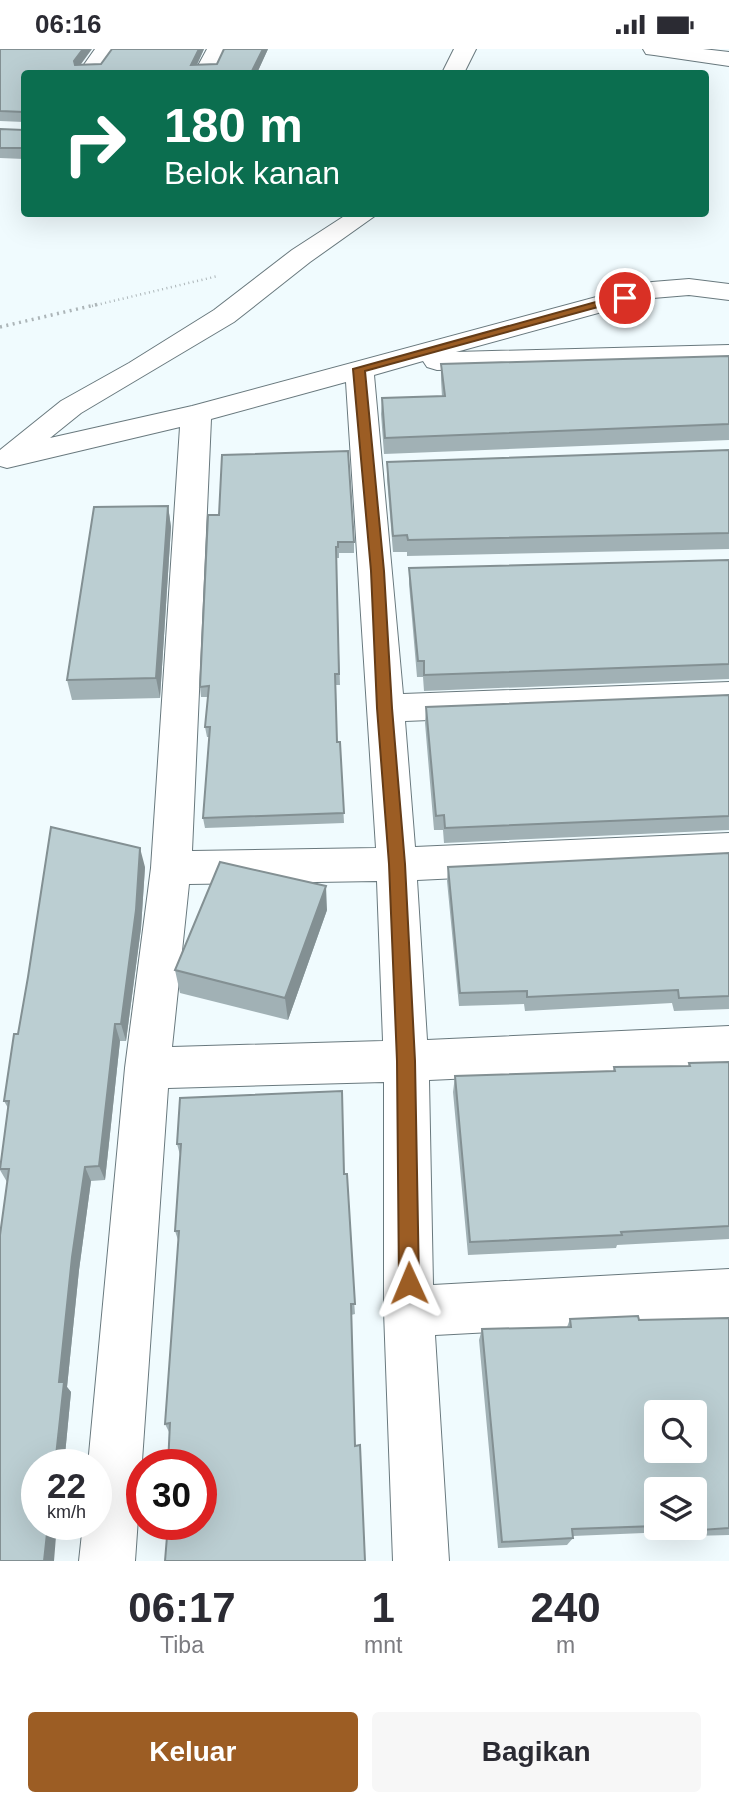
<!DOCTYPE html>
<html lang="id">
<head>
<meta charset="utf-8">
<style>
	body { margin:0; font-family:Arial,sans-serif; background:#f7f7f7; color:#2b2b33; height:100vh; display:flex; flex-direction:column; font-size:26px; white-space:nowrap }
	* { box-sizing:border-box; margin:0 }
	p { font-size:23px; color:#7c7c81 }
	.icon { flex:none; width:38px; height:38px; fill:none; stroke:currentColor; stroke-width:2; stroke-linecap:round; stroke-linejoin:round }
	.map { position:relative; height:1512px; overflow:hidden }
	.sheet { display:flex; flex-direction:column; background:#fff; flex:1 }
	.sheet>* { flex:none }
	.guide { position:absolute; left:21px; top:21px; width:688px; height:147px; border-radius:7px; box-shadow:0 7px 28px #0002; background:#0b6e4f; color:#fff; overflow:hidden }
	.buttons { position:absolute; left:644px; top:1351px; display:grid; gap:14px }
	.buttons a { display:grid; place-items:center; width:63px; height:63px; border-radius:7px; background:#fff; box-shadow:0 7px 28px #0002; font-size:35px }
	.speed { position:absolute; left:21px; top:1400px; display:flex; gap:14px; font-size:35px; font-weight:700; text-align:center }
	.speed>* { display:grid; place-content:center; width:91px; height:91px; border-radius:50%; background:#fff; box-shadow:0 7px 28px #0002; line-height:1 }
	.speed small { font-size:18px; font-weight:400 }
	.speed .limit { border:10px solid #d22; background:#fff; color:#111 }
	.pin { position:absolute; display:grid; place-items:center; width:60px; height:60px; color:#fff; margin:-30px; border:4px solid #fff; border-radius:50%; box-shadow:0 2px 7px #0007 }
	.me { position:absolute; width:77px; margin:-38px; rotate:359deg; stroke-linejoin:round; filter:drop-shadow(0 0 5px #0008) }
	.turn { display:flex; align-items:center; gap:24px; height:147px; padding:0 28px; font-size:32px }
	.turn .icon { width:91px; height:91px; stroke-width:2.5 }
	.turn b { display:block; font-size:49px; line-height:60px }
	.eta { display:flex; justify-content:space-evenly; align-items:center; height:119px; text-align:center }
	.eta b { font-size:42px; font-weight:700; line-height:49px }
	.primary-button { display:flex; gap:14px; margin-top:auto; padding:14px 28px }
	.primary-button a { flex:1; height:80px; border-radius:7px; background:#9c5d24; color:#fff; font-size:28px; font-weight:700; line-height:80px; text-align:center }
	.primary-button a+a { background:#f7f7f7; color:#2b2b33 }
	.status { display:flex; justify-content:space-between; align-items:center; height:49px; padding:0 35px; background:#fff; direction:ltr }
	.status svg { height:19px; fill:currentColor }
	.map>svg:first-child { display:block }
</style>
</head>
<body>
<div class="status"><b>06:16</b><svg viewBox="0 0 49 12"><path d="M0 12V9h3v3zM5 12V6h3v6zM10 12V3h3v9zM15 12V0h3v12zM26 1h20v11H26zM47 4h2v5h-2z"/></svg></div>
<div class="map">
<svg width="729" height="1512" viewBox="0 0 729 1512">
	<rect width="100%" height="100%" fill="#f0fbfe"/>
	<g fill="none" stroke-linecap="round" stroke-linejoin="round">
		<defs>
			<path id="street" d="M 95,0 L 117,0 L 100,24 L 78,24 Z
				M 207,0 L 229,0 L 216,24 L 194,24 Z
				M 454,0 L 476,0 L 464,24 L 442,24 Z
				M 643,0 L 703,0 L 729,3 L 729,17 L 654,6 L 646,5 Z
				M 349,164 L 379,164 L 310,213 L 234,273 L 81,364 L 50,389 L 192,357 L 652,233 L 689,230 L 729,235 L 729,251 L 689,246 L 653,249 L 456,303 L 729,296 L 729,314 L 437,321 L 427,318 L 423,312 L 374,326 L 403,645 L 729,633 L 729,659 L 405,672 L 415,798 L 729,784 L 729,816 L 417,831 L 427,991 L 729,977 L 729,1017 L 429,1031 L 433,1236 L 729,1220 L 729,1270 L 435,1286 L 449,1512 L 393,1512 L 384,1262 L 384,1033 L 168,1039 L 135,1512 L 79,1512 L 83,1475 L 96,1475 L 96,1416 L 88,1416 L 125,1019 L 151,819 L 180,378 L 7,419 L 0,417 L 0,401 L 61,352 L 129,314 L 214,261 L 292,201 ZM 346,333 L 376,799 L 192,802 L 211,370 ZM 377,832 L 383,992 L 172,998 L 189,835 Z"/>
		</defs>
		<use href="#street" stroke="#69797e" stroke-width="2"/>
		<path stroke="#acb5b8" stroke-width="2.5" stroke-dasharray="1 3.5" stroke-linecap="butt" d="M 92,257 L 218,227"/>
		<path stroke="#acb5b8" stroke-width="3.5" stroke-dasharray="2 4.5" stroke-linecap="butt" d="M 0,278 L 99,255"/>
		<use href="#street" fill="#fff" fill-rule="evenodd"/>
	</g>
	<path fill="#a1b1b5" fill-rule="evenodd" d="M 0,0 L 81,16 L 101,15 L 112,0 L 204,0 L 197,16 L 217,15 L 224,0 L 268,0 L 257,24 L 24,24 L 24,110 L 0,109 L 0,80 L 24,81 L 24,73 L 0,72 Z
		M 729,307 L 729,391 L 384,405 L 381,365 L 382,349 L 442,348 L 441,331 L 441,315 Z
		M 729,401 L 729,500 L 407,507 L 407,503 L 393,503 L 387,430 L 387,413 Z
		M 168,457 L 171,478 L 160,649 L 72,651 L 67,631 Z
		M 219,466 L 354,493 L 354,504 L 339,504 L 339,509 L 336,509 L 340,636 L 336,636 L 337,693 L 340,693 L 344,774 L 205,779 L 203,769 L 209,688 L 207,688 L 205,678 L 208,648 L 201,648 L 200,638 Z
		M 729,511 L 729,630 L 424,642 L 423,628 L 417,628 L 409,535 L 409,519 Z
		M 729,646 L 729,781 L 444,794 L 443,781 L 434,781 L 425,674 L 426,658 Z
		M 729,804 L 729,960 L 674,962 L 672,954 L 525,962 L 524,955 L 459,957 L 447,832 L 448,818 Z
		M 145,818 L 141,879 L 126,992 L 120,992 L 105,1131 L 91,1132 L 79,1221 L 67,1338 L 71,1343 L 64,1416 L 7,1133 L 0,1121 L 8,1059 L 4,1052 L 18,985 Z
		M 327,861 L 288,971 L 180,944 L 175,921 Z
		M 729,1013 L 729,1190 L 617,1196 L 616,1199 L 468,1206 L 453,1043 L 455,1027 L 613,1022 L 614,1018 L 688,1017 L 689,1014 Z
		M 180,1049 L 345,1125 L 355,1265 L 351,1266 L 168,1475 L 169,1383 L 165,1375 L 179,1194 L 175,1182 L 180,1106 L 177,1095 Z
		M 729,1269 L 729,1486 L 692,1487 L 691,1482 L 573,1487 L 573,1489 L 567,1496 L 498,1499 L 479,1291 L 482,1280 L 567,1278 L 570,1270 L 639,1271 ZM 656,1440 L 695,1440 L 695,1479 L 656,1479 Z"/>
	<path fill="#839093" d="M 83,0 L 92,0 L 76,22 L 74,12 Z
		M 199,0 L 204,0 L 193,24 L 191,16 Z
		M 263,0 L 268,0 L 257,24 L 251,24 Z
		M 168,457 L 171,478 L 160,649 L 156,629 Z
		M 140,799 L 145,818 L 141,879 L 126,992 L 121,975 Z
		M 326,837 L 327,861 L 288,971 L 285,949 Z
		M 115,975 L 120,992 L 105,1131 L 99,1117 Z
		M 85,1118 L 91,1132 L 79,1221 L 67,1338 L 71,1343 L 64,1416 L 55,1416 L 59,1333 L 72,1208 Z
		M 48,1475 L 57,1475 L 54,1512 L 44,1512 Z"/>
	<path fill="#bbced2" stroke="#839093" stroke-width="2" fill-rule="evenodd" d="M 0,0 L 83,0 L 74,12 L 75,16 L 101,15 L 112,0 L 199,0 L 191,16 L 217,15 L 224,0 L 263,0 L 251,24 L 24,24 L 24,99 L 0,99 L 0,80 L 24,81 L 24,63 L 0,62 Z
		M 729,307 L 729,375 L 385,389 L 382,349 L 445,347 L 441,315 Z
		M 729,401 L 729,484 L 408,491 L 407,486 L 393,487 L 387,413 Z
		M 348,402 L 354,493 L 338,493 L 338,498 L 336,498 L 339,625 L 335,625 L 337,693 L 340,693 L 344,764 L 203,769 L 210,678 L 205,678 L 209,637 L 200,638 L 208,466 L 219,466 L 222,406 Z
		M 168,457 L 156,629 L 67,631 L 94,458 Z
		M 729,511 L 729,615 L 424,626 L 424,612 L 418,612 L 409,519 Z
		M 729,646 L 729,767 L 445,779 L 444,766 L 436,767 L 426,658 Z
		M 51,778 L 140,799 L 136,861 L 121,975 L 115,975 L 99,1117 L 85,1118 L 72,1208 L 59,1333 L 64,1333 L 55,1416 L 37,1416 L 37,1475 L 48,1475 L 44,1512 L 0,1512 L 0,1186 L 9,1120 L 0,1120 L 9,1052 L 4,1052 L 14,985 L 18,985 L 28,928 Z
		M 729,804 L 729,947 L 679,949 L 678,941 L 527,948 L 527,942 L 460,944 L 448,818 Z
		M 220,813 L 326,837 L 285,949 L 175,921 Z
		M 729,1013 L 729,1177 L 621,1183 L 622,1186 L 470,1193 L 455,1027 L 615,1022 L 614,1018 L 690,1017 L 689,1014 Z
		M 342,1042 L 344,1125 L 347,1125 L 355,1255 L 351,1255 L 355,1397 L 360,1396 L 365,1512 L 165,1512 L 168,1475 L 201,1475 L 201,1416 L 168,1416 L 170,1374 L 165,1375 L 179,1182 L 175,1182 L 181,1095 L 177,1095 L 180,1049 Z
		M 638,1267 L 639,1271 L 729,1269 L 729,1479 L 701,1481 L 700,1475 L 695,1475 L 695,1440 L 656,1440 L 656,1477 L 572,1480 L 573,1489 L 502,1493 L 482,1280 L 571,1278 L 570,1270 ZM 656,1363 L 695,1363 L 695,1402 L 656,1402 Z"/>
	<path fill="#9c5d24" stroke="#653c17" stroke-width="2" d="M 621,246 L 631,249 L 365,322 L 384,522 L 392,659 L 405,815 L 415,1012 L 419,1234 L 416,1241 L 409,1244 L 402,1241 L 399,1234 L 397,1012 L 389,815 L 377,659 L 371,522 L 353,320 Z"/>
</svg>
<div class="buttons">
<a><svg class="icon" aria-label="search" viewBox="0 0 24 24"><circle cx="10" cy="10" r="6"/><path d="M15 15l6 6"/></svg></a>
<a><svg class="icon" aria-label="layers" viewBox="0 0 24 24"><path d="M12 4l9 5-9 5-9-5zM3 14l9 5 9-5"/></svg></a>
</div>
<div class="speed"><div>22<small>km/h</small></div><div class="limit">30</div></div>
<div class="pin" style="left:625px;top:249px;background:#d93025"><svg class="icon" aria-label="arrive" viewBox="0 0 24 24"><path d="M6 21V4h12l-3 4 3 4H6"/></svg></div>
<svg class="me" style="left:409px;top:1234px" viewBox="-20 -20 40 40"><path d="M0-17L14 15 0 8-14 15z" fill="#9c5d24" stroke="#fff" stroke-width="4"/></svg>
<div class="guide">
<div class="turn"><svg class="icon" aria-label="right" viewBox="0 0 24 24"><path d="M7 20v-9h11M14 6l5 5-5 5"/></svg><div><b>180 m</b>Belok kanan</div></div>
</div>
</div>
<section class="sheet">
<div class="eta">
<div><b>06:17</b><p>Tiba</p></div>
<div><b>1</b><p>mnt</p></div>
<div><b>240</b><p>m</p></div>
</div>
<div class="primary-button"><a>Keluar</a><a>Bagikan</a></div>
</section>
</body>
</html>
